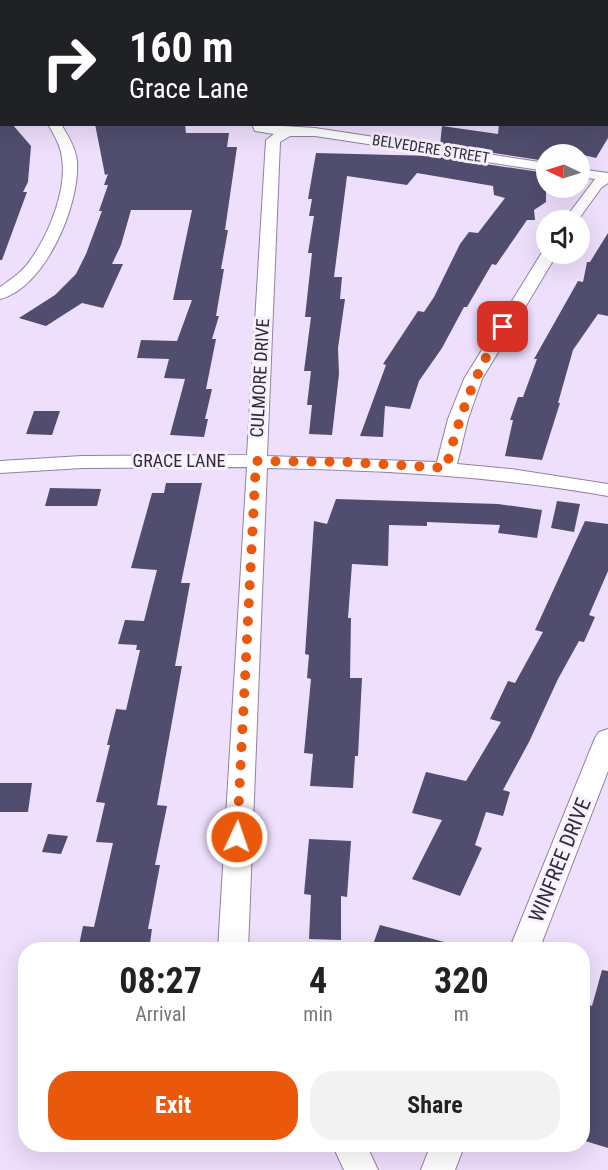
<!DOCTYPE html>
<html lang="en">
<head>
<meta charset="utf-8">
<style>
	body { margin:0; font-family:"Roboto Condensed",sans-serif; background:#f2f2f2; color:#222; height:100vh; display:flex; flex-direction:column; font-size:22px; white-space:nowrap }
	* { box-sizing:border-box; margin:0 }
	p { font-size:20px; color:#767676 }
	.icon { flex:none; width:33px; height:33px; fill:none; stroke:currentColor; stroke-width:2; stroke-linecap:round; stroke-linejoin:round }
	.map { position:relative; flex:1; overflow:hidden }
	.sheet { position:absolute; left:18px; top:942px; width:572px; height:210px; display:flex; flex-direction:column; background:#fff; border-radius:24px; box-shadow:0 6px 24px #0002 }
	.sheet>* { flex:none }
	.hud { position:absolute; left:0px; top:0px; width:609px; height:126px; box-shadow:0 6px 24px #0002; background:#202124; color:#fff; overflow:hidden }
	.needle { width:39px; rotate:274deg }
	.fabs { position:absolute; left:536px; top:144px; display:grid; gap:12px }
	.fabs a { display:grid; place-items:center; width:54px; height:54px; border-radius:50%; background:#fff; box-shadow:0 6px 24px #0002; font-size:30px }
	.pin { position:absolute; display:grid; place-items:center; width:51px; height:51px; color:#fff; margin:-26px; border-radius:12px; box-shadow:0 3px 9px #0006 }
	.me { position:absolute; width:66px; margin:-33px; rotate:3deg; stroke-linejoin:round; filter:drop-shadow(0 0 4px #0008) }
	.turn { display:flex; align-items:center; gap:21px; height:126px; padding:0 30px; font-size:27px }
	.turn .icon { width:78px; height:78px; stroke-width:2.5 }
	.turn b { display:block; font-size:42px; line-height:51px }
	.eta { display:flex; justify-content:space-evenly; align-items:center; height:102px; text-align:center }
	.eta b { font-size:36px; font-weight:700; line-height:42px }
	.cta { display:flex; gap:12px; margin-top:auto; padding:12px 30px }
	.cta a { flex:1; height:69px; border-radius:24px; background:#ea580c; color:#fff; font-size:24px; font-weight:700; line-height:69px; text-align:center }
	.cta a+a { background:#f2f2f2; color:#222 }
	.map>svg:first-child { display:block }
</style>
</head>
<body>
<div class="map">
<svg width="608" height="1170" viewBox="0 0 608 1170">
	<rect width="100%" height="100%" fill="#eedffc"/>
	<path fill="#514d6e" d="M 0,112 L 2,124 L 12,124 L 31,146 L 28,182 L 23,192 L 27,192 L 2,260 L 0,260 Z
		M 95,124 L 185,124 L 186,133 L 229,133 L 227,147 L 237,147 L 225,230 L 228,230 L 221,269 L 224,269 L 216,316 L 219,316 L 212,339 L 216,339 L 206,389 L 212,389 L 205,419 L 208,419 L 204,437 L 170,435 L 185,379 L 164,378 L 169,359 L 137,358 L 141,340 L 177,341 L 192,300 L 173,300 L 192,210 L 131,210 L 121,245 L 112,264 L 123,264 L 103,308 L 82,303 L 46,326 L 19,318 L 55,295 L 76,274 L 86,254 L 102,211 L 99,211 L 108,185 L 104,185 L 108,174 L 105,175 Z
		M 499,124 L 608,124 L 608,138 L 596,158 L 579,154 L 546,154 L 546,161 L 440,145 L 442,126 L 498,134 Z
		M 316,153 L 432,156 L 546,173 L 546,202 L 534,210 L 535,220 L 527,220 L 496,265 L 492,264 L 467,307 L 464,307 L 442,348 L 419,381 L 410,409 L 385,406 L 383,437 L 360,436 L 386,365 L 383,364 L 418,311 L 424,312 L 434,297 L 460,244 L 469,232 L 478,233 L 505,198 L 494,195 L 493,186 L 417,173 L 407,185 L 347,176 L 334,277 L 342,277 L 340,299 L 345,299 L 338,348 L 339,374 L 332,435 L 309,434 L 312,405 L 307,405 L 311,371 L 304,371 L 311,317 L 305,317 L 312,253 L 308,253 L 314,216 L 309,216 L 312,199 L 308,199 Z
		M 608,233 L 608,316 L 598,314 L 573,350 L 558,403 L 560,403 L 542,460 L 505,456 L 513,420 L 510,420 L 518,397 L 523,397 L 537,359 L 534,359 L 578,281 L 583,282 L 587,262 L 590,262 Z
		M 34,411 L 60,411 L 52,435 L 26,434 Z
		M 166,483 L 202,483 L 181,583 L 190,583 L 175,666 L 182,666 L 157,805 L 167,806 L 155,865 L 160,865 L 148,929 L 152,929 L 149,950 L 78,950 L 83,926 L 94,927 L 113,843 L 96,842 L 105,803 L 96,802 L 110,745 L 107,745 L 116,709 L 126,710 L 140,650 L 136,650 L 137,645 L 118,644 L 125,620 L 144,621 L 157,570 L 131,568 L 152,493 L 164,493 Z
		M 50,488 L 101,489 L 97,506 L 45,506 Z
		M 336,499 L 498,504 L 542,510 L 537,538 L 498,533 L 500,525 L 427,522 L 427,526 L 389,525 L 388,566 L 352,564 L 348,618 L 351,618 L 350,678 L 362,678 L 358,756 L 355,756 L 353,788 L 310,786 L 313,754 L 304,753 L 311,679 L 307,678 L 309,655 L 305,654 L 314,521 L 327,524 Z
		M 557,501 L 580,504 L 574,532 L 551,528 Z
		M 585,521 L 608,524 L 608,571 L 589,615 L 595,617 L 584,642 L 579,641 L 558,679 L 529,742 L 503,790 L 510,792 L 503,816 L 486,812 L 475,845 L 482,848 L 460,896 L 412,879 L 442,820 L 412,813 L 426,772 L 466,781 L 501,722 L 490,719 L 508,681 L 515,683 L 543,632 L 535,630 Z
		M 0,783 L 32,783 L 28,812 L 0,812 Z
		M 48,834 L 68,836 L 61,854 L 42,852 Z
		M 309,839 L 351,841 L 347,897 L 341,896 L 341,940 L 309,939 L 311,895 L 304,894 Z
		M 380,925 L 448,943 L 447,950 L 371,950 Z
		M 602,970 L 608,971 L 608,1148 L 582,1140 L 582,1027 L 589,1005 L 592,1006 Z"/>
	<g fill="none" stroke-linecap="round" stroke-linejoin="round">
		<defs>
			<path id="minor" d="M 112,0 L 122,0 L 122,2 L 112,2 Z
				M 0,44 L 2,44 L 2,52 L 0,52 Z
				M 0,77 L 2,78 L 2,86 L 0,85 Z
				M 48,124 L 61,124 C 68,136 76,148 77,162 C 80,205 45,288 0,299 L 0,287 C 11,279 24,271 31,259 C 49,234 67,190 62,158 C 61,146 54,135 48,124 Z
				M 252,124 L 315,128 L 546,163 L 546,171 L 315,136 L 290,136 L 280,142 L 267,456 L 437,462 L 448,419 L 464,379 L 541,254 L 546,250 L 546,254 L 557,254 L 482,379 L 468,419 L 457,464 L 511,469 L 608,484 L 608,496 C 495,476 382,470 267,468 L 248,950 L 218,950 L 247,467 L 82,468 L 0,473 L 0,461 L 82,456 L 247,455 L 266,140 L 274,134 L 255,131 Z
				M 579,169 L 608,173 L 608,183 L 601,188 L 578,220 L 564,220 L 595,179 L 579,177 Z
				M 608,729 L 608,771 L 539,950 L 509,950 L 595,738 L 599,732 Z
				M 332,1144 L 366,1144 L 378,1170 L 344,1170 Z
				M 431,1144 L 465,1144 L 455,1170 L 421,1170 Z"/>
		</defs>
		<use href="#minor" stroke="#9280a1" stroke-width="2"/>
		<use href="#minor" fill="#fff" fill-rule="evenodd"/>
	</g>
	<g fill="none" stroke-linecap="round" stroke-linejoin="round">
		<path stroke="#ea580c" stroke-width="10" stroke-dasharray="0 18" d="M 237,837 L 256,461 L 346,462 L 446,468 C 460,414 474,375 503,327"/>
	</g>
	<g text-anchor="middle" stroke-width="6" stroke-linejoin="round" paint-order="stroke">
		<g font-size="15" fill="#332b39" stroke="#f7f0fe">
			<text transform="translate(431 149) rotate(9)" y="5">BELVEDERE STREET</text>
		</g>
		<g font-size="18" fill="#332b39" stroke="#f7f0fe">
			<text transform="translate(260 378) rotate(-87)" y="6">CULMORE DRIVE</text>
			<text x="179" y="467">GRACE LANE</text>
		</g>
		<g font-size="21" fill="#332b39" stroke="#f7f0fe">
			<text transform="translate(560 860) rotate(-68)" y="7">WINFREE DRIVE</text>
		</g>
	</g>
</svg>
<div class="fabs">
<a><svg class="needle" viewBox="-14 -14 28 28"><path d="M0-13l5 13h-10z" fill="#e53935"/><path d="M0 13l5-13h-10z" fill="#767676"/></svg></a>
<a><svg class="icon" aria-label="sound" viewBox="0 0 24 24"><path d="M4 9h4l5-4v14l-5-4H4zM17 9q2 3 0 6"/></svg></a>
</div>
<div class="pin" style="left:503px;top:327px;background:#d93025"><svg class="icon" aria-label="arrive" viewBox="0 0 24 24"><path d="M6 21V4h12l-3 4 3 4H6"/></svg></div>
<svg class="me" style="left:237px;top:837px" viewBox="-20 -20 40 40"><circle r="17" fill="#ea580c" stroke="#fff" stroke-width="3"/><path d="M0-11L8 9 0 5-8 9z" fill="#fff"/></svg>
<div class="hud">
<div class="turn"><svg class="icon" aria-label="right" viewBox="0 0 24 24"><path d="M7 20v-9h11M14 6l5 5-5 5"/></svg><div><b>160 m</b>Grace Lane</div></div>
</div>
<section class="sheet">
<div class="eta">
<div><b>08:27</b><p>Arrival</p></div>
<div><b>4</b><p>min</p></div>
<div><b>320</b><p>m</p></div>
</div>
<div class="cta"><a>Exit</a><a>Share</a></div>
</section>
</div>
</body>
</html>
